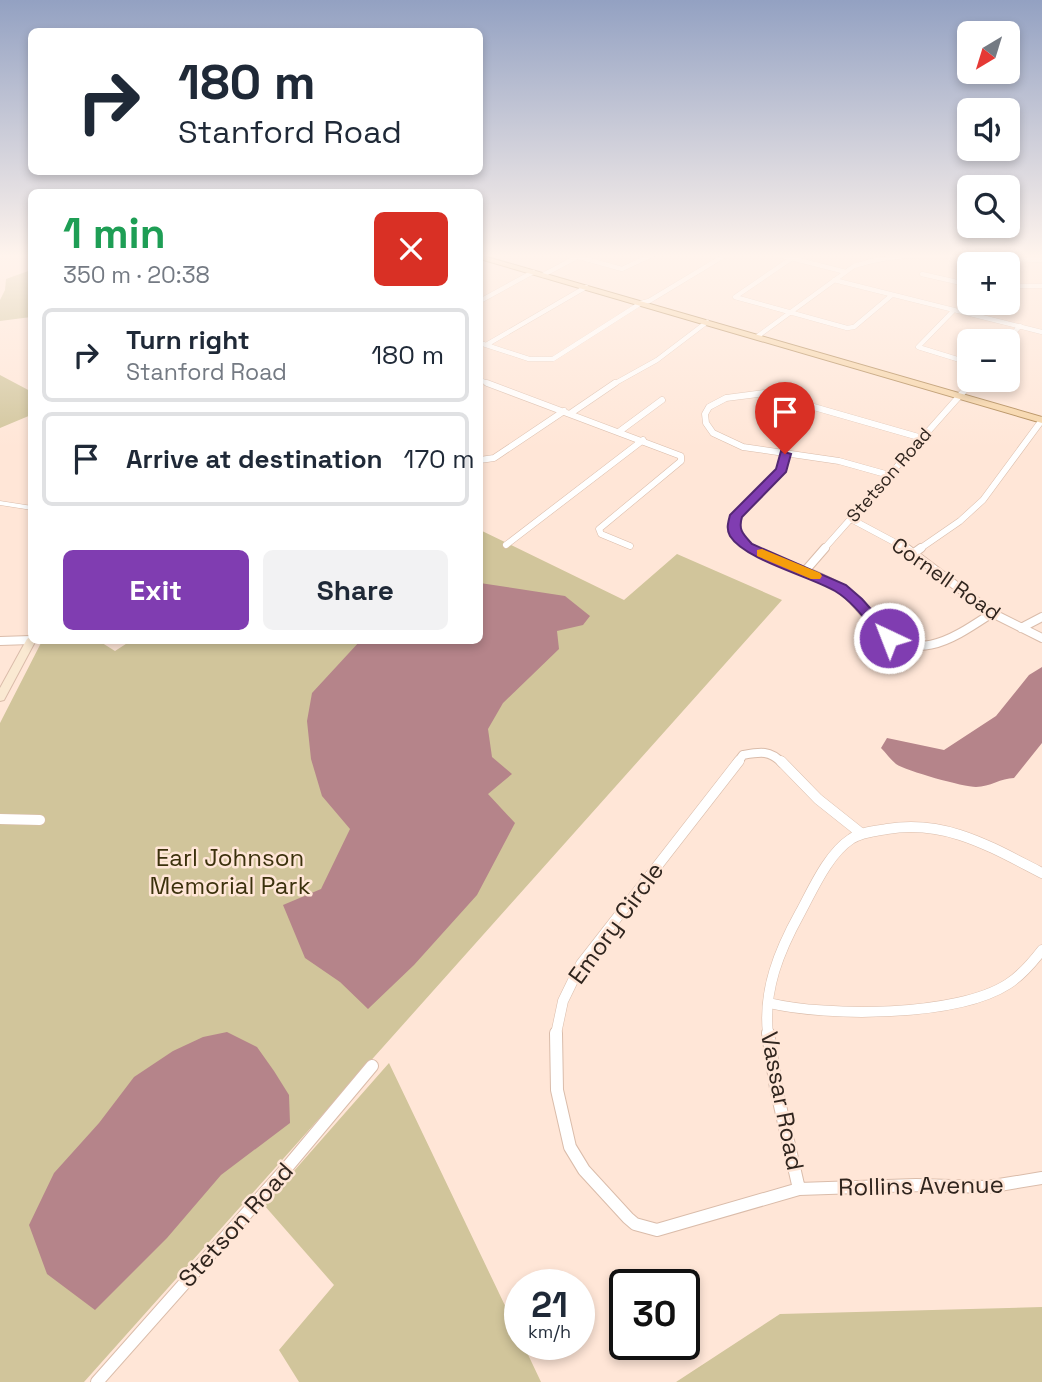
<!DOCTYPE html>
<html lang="en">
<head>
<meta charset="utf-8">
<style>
	body { margin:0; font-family:"Space Grotesk",sans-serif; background:#f2f2f3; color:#1f2937; height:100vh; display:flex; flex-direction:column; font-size:26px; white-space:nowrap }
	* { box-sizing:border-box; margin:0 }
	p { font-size:23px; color:#747a83 }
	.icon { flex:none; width:38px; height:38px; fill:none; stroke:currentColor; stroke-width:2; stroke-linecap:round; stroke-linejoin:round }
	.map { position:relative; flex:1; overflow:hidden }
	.details { position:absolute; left:28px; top:189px; width:455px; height:455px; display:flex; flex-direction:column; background:#fff; border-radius:10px; box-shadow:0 4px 10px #0003 }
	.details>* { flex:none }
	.banner { position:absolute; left:28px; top:28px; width:455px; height:147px; border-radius:10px; box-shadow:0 4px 10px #0003; background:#fff; color:#1f2937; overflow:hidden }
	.needle { width:46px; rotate:218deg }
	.fabs { position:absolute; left:957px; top:21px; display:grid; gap:14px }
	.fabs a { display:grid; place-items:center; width:63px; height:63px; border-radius:10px; background:#fff; box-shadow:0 4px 10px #0003; font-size:35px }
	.speed { position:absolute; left:504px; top:1269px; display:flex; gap:14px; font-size:35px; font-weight:700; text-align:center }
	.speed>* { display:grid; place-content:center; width:91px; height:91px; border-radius:50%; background:#fff; box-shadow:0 4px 10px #0003; line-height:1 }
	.speed small { font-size:18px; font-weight:400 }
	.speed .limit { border:4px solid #111; border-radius:10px; background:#fff; color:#111 }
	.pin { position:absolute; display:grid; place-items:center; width:60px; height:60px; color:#fff; margin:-72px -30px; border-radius:50% 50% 50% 0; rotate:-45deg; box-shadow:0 0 7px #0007 }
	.pin .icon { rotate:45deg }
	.me { position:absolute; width:77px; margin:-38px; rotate:317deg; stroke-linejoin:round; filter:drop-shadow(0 0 5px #0008) }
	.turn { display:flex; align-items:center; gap:24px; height:147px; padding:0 35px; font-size:32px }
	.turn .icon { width:91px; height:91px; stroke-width:2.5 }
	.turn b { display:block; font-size:49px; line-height:60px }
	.round { display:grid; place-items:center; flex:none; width:74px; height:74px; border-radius:10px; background:#f2f2f3 }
	.overview { display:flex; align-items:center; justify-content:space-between; height:119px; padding:0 35px }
	h1 { font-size:42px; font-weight:700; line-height:52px; color:#1e9e55 }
	.primary-button { display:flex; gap:14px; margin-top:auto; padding:14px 35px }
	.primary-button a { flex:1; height:80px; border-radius:10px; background:#803db1; color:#fff; font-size:28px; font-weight:700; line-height:80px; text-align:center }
	.primary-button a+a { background:#f2f2f3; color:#1f2937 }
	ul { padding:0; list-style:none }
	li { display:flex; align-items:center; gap:21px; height:94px; margin:0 14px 10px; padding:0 21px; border:4px solid #e0e1e3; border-radius:10px }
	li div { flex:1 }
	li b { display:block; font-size:26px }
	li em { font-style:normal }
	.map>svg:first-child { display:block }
</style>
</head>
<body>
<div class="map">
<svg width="1042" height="1382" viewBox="0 0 1042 1382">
	<rect width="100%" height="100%" fill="#ffe6d7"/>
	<path fill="#d1c59b" d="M 31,270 L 31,317 L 0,321 L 0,300 L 5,290 L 6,279 Z
		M 0,375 L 32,392 L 31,415 L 0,428 Z
		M 480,530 L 624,600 L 677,554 L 782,600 L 84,1382 L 0,1382 L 0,723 L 42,641 L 99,641 L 115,651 L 132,640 L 480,640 Z
		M 389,1063 L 520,1337 L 520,1344 L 523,1344 L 541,1382 L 299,1382 L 279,1350 L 334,1285 L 264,1205 Z
		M 1042,1307 L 1042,1382 L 676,1382 L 780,1314 Z"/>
	<path fill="#b5848a" d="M 480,583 L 565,596 L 590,616 L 583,625 L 557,631 L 559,649 L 503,703 L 488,729 L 492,757 L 512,774 L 488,794 L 515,823 L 477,895 L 414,965 L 368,1009 L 340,982 L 305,958 L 283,905 L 321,889 L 350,829 L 322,796 L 311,759 L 307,721 L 312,693 L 360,641 L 480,640 Z
		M 1042,667 L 1042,743 L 1014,778 C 1001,778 990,787 976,787 C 964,787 906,771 896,764 C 891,760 886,753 881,748 L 887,738 L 944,750 L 996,716 L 1029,675 Z
		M 227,1032 L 257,1047 L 274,1071 L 289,1095 L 290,1123 L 221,1175 L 167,1238 L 95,1310 L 47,1274 L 29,1225 L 54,1173 L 99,1123 L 134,1077 L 173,1051 L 203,1037 Z"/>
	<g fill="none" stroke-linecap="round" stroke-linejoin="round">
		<defs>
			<path id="minor-far4" d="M 568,254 L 622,269 L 654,254
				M 775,254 L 846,272
				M 798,254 L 735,297 L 847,328 L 854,327 L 892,295
				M 922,274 L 970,285
				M 543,275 L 577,257
				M 834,280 L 1042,332
				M 1008,286 L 1042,286
				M 480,301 L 533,272
				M 954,310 L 918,347 L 970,363
				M 758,336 L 854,266 C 913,246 981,260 1042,260
				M 1006,341 L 1020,326
				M 480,343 L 529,359 L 553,359 L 641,303 L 649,301 L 727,254
				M 486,345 L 586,287
				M 480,380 L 492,385
				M 612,385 L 657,360 L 707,322
				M 969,385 L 973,380"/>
			<path id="minor-far3" d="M 487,383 L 681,456 L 681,461 L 599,529 L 601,534 L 630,546
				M 571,413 L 615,383
				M 620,431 L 662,400
				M 480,460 L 494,458 L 564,411
				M 889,475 L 839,461 L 743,447 L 713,433 L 706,423 L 705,414 L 709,407 L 726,398 L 765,393 L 922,438
				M 851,519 L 909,550
				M 506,545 L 643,440
				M 754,550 C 741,542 734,535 734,519 L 782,470 L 785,454
				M 823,550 L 971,383
				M 918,550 L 960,521 L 983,500 L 1042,420"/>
			<path id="minor-far2" d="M 751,548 C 779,565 813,570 840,588 C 853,598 862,611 873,623 C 915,666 951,640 992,613
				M 906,548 L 992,613 L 1042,638
				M 914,553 L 921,548
				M 805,571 L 825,548
				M 1021,628 L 1042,617
				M 0,641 L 31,640
				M 737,763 L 743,755 C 760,752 770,750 782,763"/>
			<path id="minor-far1" d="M 781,761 L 818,799 L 862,834
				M 0,819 L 40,820
				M 769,1003 C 827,1017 957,1017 1008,984 C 1022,975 1032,963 1042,950
				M 556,1034 L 563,1001 L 581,964 L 739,761
				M 768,1034 C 763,990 779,951 800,913 C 813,889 828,854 851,839 C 861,832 875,831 887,829 C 946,819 991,847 1042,873"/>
			<path id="minor" d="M 556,1033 L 557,1090 L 570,1147 L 584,1170 L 628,1218 L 635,1224 L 657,1230 L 799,1189 L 916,1185 L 987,1187 L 1042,1178
				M 768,1033 L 776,1088 L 799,1189
				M 97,1382 L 284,1171 L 372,1066"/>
			<path id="tertiary" d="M 0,501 L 32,506 L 32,510 L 0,505 Z"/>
			<path id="secondary" d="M 32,636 L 32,640 L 36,640 L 4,700 L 0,701 L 0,688 L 27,639 Z"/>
			<path id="primary" d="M 480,255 L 1042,417 L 1042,423 L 480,259 Z"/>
		</defs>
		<use href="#minor-far4" stroke="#dabcaa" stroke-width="5"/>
		<use href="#minor-far3" stroke="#dabcaa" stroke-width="7"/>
		<use href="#minor-far2" stroke="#dabcaa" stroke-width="10"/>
		<use href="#minor-far1" stroke="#dabcaa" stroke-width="11"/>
		<use href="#minor" stroke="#dabcaa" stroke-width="14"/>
		<use href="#tertiary" stroke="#dabcaa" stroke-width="1"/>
		<use href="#secondary" stroke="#dabcaa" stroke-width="2"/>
		<use href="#primary" stroke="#ad844f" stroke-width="2"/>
		<use href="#minor-far4" stroke="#fff" stroke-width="4.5"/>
		<use href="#minor-far3" stroke="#fff" stroke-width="6"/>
		<use href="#minor-far2" stroke="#fff" stroke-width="8"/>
		<use href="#minor-far1" stroke="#fff" stroke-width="10"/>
		<use href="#minor" stroke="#fff" stroke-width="12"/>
		<use href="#tertiary" fill="#fff" fill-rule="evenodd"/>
		<use href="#secondary" fill="#fae9d2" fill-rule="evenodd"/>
		<use href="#primary" fill="#f6d4a6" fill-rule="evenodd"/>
	</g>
	<linearGradient id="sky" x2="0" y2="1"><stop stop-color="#93a1c2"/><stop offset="0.57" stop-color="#fff4ed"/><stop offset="1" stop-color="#fff4ed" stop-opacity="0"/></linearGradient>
	<rect width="1042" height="448" fill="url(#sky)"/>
	<path fill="#803db1" stroke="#532873" stroke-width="2" d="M 781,451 L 791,454 L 786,472 L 742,517 C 738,530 743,534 752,544 L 846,585 L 862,599 L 894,635 L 897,638 L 894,642 L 884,642 C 869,625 855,603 835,591 C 809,576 745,560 730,536 C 726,529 728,523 730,515 L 776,469 Z"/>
	<path fill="#f59e0b" d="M 762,549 L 820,573 L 822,576 L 820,579 L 811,579 L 757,556 L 757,550 Z"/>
	<g text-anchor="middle" stroke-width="5" stroke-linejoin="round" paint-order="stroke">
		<g font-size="18" fill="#30251e" stroke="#ffe6d7">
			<text transform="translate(889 475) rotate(-49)" y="6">Stetson Road</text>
		</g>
		<g font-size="21" fill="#30251e" stroke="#ffe6d7">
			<text transform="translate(946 579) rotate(35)" y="7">Cornell Road</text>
		</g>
		<g font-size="24" fill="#3b310c" stroke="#ffe6d7">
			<text x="230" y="866">Earl Johnson<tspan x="230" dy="28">Memorial Park</tspan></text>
		</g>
		<g font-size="24" fill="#30251e" stroke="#ffe6d7">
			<text transform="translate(616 923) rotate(-54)" y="8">Emory Circle</text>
			<text transform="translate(782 1101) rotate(79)" y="8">Vassar Road</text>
			<text transform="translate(921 1186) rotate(-1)" y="8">Rollins Avenue</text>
			<text transform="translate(236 1225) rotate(-48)" y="8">Stetson Road</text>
		</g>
	</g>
</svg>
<div class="fabs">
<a><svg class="needle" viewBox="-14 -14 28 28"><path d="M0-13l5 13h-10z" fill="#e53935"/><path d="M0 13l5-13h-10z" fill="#747a83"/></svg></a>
<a><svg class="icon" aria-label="sound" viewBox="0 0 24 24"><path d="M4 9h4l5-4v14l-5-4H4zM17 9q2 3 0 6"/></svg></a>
<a><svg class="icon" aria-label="search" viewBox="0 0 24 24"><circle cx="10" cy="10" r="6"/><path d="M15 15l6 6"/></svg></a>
<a>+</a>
<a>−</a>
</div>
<div class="speed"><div>21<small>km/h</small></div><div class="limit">30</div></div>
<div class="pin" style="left:785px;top:454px;background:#d93025"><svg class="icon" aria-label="arrive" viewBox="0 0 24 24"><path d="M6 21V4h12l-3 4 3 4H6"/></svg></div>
<svg class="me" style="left:889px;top:638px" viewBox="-20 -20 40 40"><circle r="17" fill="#803db1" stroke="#fff" stroke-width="3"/><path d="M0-11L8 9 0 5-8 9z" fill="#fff"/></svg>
<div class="banner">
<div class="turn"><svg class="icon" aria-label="right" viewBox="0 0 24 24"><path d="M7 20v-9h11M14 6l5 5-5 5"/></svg><div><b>180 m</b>Stanford Road</div></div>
</div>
<section class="details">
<div class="overview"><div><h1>1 min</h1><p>350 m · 20:38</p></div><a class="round" style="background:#d93025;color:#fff"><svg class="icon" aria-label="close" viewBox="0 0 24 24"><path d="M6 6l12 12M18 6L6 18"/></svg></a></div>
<ul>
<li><svg class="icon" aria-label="right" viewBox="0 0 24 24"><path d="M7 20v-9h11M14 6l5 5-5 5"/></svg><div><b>Turn right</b><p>Stanford Road</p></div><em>180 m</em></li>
<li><svg class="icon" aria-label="arrive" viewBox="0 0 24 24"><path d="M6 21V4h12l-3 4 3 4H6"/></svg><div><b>Arrive at destination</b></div><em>170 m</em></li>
</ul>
<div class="primary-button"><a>Exit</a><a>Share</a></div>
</section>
</div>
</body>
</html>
